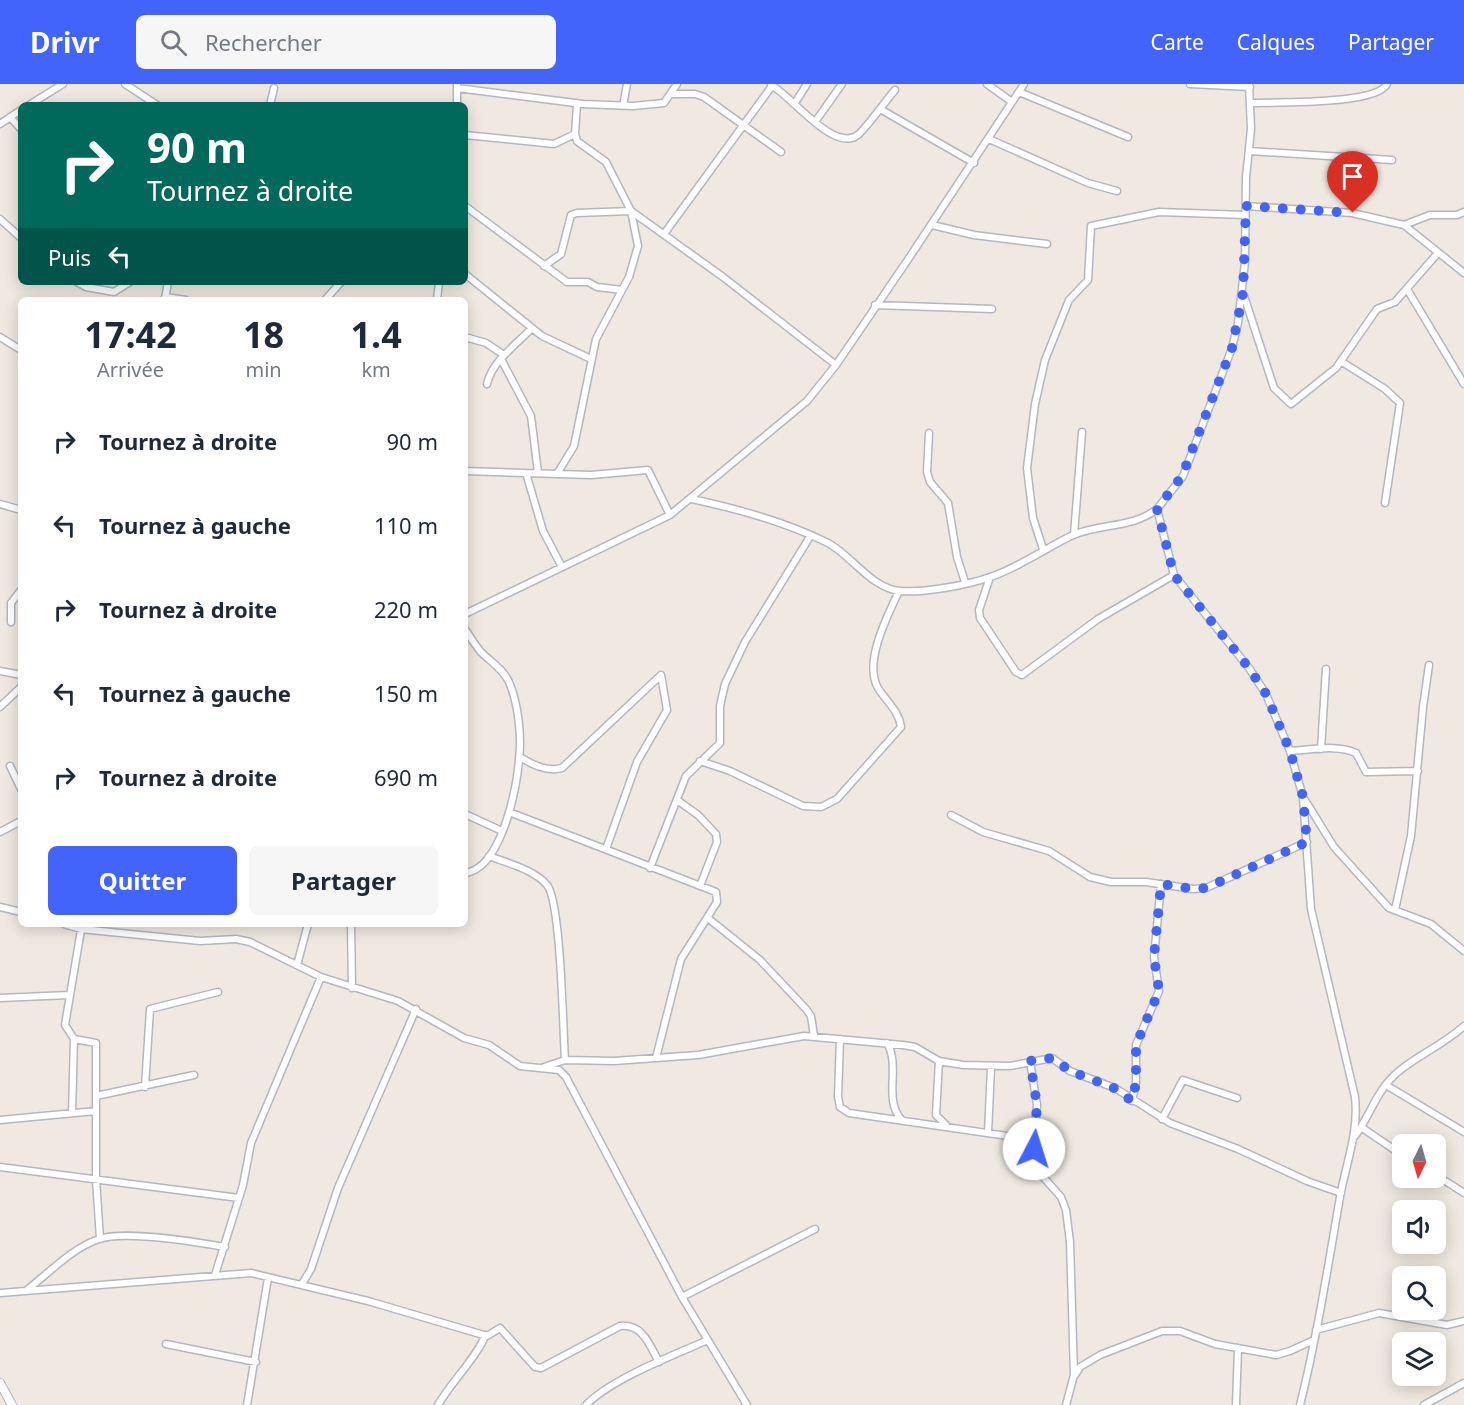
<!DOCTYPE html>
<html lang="fr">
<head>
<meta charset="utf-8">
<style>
	body { margin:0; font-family:"Noto Sans",sans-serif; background:#f6f6f7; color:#1f2937; height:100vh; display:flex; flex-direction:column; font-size:22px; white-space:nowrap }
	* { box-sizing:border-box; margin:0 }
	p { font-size:20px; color:#747a83 }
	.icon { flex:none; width:33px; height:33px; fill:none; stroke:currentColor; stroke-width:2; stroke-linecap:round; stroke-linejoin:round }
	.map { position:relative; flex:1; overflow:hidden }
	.sheet { position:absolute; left:18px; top:213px; width:450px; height:630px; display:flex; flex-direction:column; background:#fff; border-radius:9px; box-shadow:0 3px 15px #0003 }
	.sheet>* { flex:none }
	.banner { position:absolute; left:18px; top:18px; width:450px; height:183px; border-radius:9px; box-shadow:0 3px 15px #0003; background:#00695c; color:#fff; overflow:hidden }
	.needle { width:39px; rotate:185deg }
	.tools { position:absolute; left:1392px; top:1050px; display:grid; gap:12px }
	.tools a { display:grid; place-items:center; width:54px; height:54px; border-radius:9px; background:#fff; box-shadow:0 3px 15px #0003; font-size:30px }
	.pin { position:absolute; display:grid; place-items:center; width:51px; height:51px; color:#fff; margin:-62px -26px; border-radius:50% 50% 50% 0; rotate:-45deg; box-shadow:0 0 6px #0007 }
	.pin .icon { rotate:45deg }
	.me { position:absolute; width:66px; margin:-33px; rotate:5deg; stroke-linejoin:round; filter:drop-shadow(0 0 4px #0008) }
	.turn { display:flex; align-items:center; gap:21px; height:126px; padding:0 30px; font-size:27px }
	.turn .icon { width:78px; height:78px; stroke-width:2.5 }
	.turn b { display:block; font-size:42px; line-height:51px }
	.then { display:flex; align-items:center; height:57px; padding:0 30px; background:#0003; gap:12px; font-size:22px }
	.eta { display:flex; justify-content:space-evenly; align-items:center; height:102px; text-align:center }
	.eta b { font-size:36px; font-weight:700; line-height:42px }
	.cta { display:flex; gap:12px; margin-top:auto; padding:12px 30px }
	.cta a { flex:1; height:69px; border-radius:9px; background:#4264fb; color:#fff; font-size:24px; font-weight:700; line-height:69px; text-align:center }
	.cta a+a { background:#f6f6f7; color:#1f2937 }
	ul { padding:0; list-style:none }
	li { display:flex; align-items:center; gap:18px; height:84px; padding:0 30px }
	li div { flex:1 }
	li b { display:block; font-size:22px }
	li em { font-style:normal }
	header { display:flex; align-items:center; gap:36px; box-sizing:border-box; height:84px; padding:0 30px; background:#4264fb; color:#fff }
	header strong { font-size:28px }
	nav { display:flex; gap:33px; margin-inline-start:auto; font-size:21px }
	.search { width:420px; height:54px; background:#f6f6f7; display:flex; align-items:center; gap:15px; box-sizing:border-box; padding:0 21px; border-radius:9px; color:#747a83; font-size:22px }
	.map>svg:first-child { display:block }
</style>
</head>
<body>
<header>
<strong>Drivr</strong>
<div class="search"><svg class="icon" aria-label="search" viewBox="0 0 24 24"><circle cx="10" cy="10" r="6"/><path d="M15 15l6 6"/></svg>Rechercher</div>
<nav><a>Carte</a><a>Calques</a><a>Partager</a></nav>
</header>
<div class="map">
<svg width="1464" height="1321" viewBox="0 0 1464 1321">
	<rect width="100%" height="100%" fill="#efe9e1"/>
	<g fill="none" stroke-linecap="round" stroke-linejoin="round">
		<defs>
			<path id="minor" d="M 125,0 L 157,21
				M 987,0 L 1012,18
				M 1190,0 L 1250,3
				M 1249,0 L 1251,45 L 1246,93 L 1245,178 L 1238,239 L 1232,264 L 1183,392 L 1157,425 L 1174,491 L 1249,584 L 1266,610 L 1290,667 L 1303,713 L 1311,825 L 1355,1013 C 1359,1048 1346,1079 1340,1113 C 1328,1182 1317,1253 1300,1321
				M 457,1 L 457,21
				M 771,1 C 792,12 835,71 859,50 C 872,37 883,20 895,6
				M 457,4 L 583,20 L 633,22 L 664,19 L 677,0
				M 1019,8 L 1128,53
				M 672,10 L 695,10 L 704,13 L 781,68
				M 795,19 L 807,0
				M 1251,19 C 1275,18 1377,21 1387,0
				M 29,21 L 63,0
				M 270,21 L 274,4
				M 623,22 L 627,0
				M 880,25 L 974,79
				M 10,33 L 21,45
				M 815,38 L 842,0
				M 0,40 L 21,26
				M 465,51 L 554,60 L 575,50
				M 989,55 L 1088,99 L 1117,107
				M 1249,67 L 1392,76
				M 465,122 L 567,198 L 588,198 L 597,203 L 622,206
				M 1246,122 L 1352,129 L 1404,141 L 1464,189
				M 0,135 L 21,154
				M 932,141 L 974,151 L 1047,160
				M 1404,141 L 1430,131 L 1457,131 L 1464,128
				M 664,150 L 772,2
				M 544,182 L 561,170 L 571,131 L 577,129 L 631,127 L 723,193 L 836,281
				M 465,190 L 542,252 L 591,275
				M 77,198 L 86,203 L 114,208 L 130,198
				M 1407,205 L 1464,300
				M 1244,212 L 1274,304 L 1291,320 L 1336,284 L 1377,225 L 1395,218 L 1437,170
				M 165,213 L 186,216
				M 165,215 L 168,198
				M 325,216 L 341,198
				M 437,216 L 439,198
				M 875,221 L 992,225
				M 0,253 L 21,266
				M 465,253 L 486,259 L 504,271
				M 501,275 L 531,332 L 538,389
				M 1342,278 L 1385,305 L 1400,319 L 1385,419
				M 487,300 C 492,277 517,260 532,244
				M 929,349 L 927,388 L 930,398 L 948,419 L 957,473 L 965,498
				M 465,387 L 526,389 L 543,447 L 562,483
				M 526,389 L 591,391 L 648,386 L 670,431
				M 557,390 L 574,362 L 596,255 L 629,193 L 638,162 L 631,127 L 606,78 L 577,57 L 575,50 L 577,20
				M 692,415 C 737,425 783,437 826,458 C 851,470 870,504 900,507 C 924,509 968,501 990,493 C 1018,484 1044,465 1071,452 C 1098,439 1132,445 1157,425
				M 0,420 L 21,426
				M 1074,451 L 1082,348
				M 1043,465 L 1033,434 L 1027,384 L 1035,320 L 1045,276 L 1069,216 L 1088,196 L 1091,142 L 1159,128 L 1245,131
				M 990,493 L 979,526 L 980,534 L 1016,588 L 1022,591 L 1098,535 L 1174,491
				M 465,530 L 670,431 L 807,317 L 836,281 L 907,177 L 1024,0
				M 11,538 L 11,519 L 21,506
				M 465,545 C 470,553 475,561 481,568 C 491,578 503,585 509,598 C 518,619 522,652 519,675 C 517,705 501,785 465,789
				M 0,587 L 21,591
				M 0,623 L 21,603
				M 1321,665 L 1326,585
				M 1290,667 C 1310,666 1338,660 1356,669 L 1366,688 L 1418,687
				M 520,673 C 533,681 547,688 562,684 L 661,591 L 667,626 L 637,678 L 606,765
				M 700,677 L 730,687 L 803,722 L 821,723 L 837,715 L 901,643 C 899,627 886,617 878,604 C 863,578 888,531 899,507
				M 10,682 L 21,705
				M 677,716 L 698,731 L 716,750 L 717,758 L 700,802
				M 1305,716 L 1334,763 L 1389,824 L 1431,840 L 1464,867
				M 509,728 L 716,808 L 717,818 L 681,875 L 656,974
				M 465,730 L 502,747
				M 951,731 L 983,748 L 1049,767 L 1090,793 L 1111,798 L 1146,798 L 1193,805 L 1206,804 L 1307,758
				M 0,748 L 21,737
				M 489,772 C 507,779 535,786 547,801 C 561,817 563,947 565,976
				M 650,784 L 686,692 L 720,659 L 720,622 L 725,600 L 745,558 L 811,451
				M 0,823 L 21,828
				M 1395,826 L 1411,752 L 1423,623 L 1429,581
				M 709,835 L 760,876 L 806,925 L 811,932 L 814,952
				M 64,840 L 81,845 L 200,857 L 236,855 L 250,858 L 321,893 L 398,917 L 464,954 L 489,961 L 520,982 L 559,986 L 566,993 L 682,1213 L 747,1321
				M 351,840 L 352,904
				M 297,881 L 308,840
				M 0,914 L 69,911
				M 840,955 L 838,1013 L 840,1023 L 849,1029 L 1035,1056
				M 887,959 C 901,982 883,1015 901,1035
				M 939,977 L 936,1031 L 946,1041
				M 1030,977 L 1037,1021 L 1032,1076 L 1036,1085 L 1061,1113 L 1066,1126 L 1070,1158 L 1074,1291 L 1066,1321
				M 544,983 L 565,976 L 614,977 L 698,971 L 804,952 L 903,961 L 915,963 L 939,977 L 963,981 L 1010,982 L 1052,974 L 1070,987 L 1115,1004 L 1170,1039 L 1238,1065 L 1307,1097 L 1341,1109
				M 1386,1001 L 1464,1048
				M 145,1003 L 150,925 L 218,908
				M 96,1012 L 194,991
				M 1132,1017 L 1136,999 L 1136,961 L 1159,907 L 1154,873 L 1161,800
				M 96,1027 L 96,1095 L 100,1155
				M 72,1029 L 74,955
				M 1162,1035 L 1183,996 L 1237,1014
				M 0,1036 L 96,1027 L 96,959 L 74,955 L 65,941 L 82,840
				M 1361,1043 L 1402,1071
				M 988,1049 L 991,983
				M 1355,1052 C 1371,1030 1377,1005 1399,987 C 1420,970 1444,960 1464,942
				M 0,1083 L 239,1114
				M 1436,1091 L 1464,1109
				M 215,1191 L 243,1101 L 251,1059 L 321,893
				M 302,1200 L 311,1185 L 338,1104 L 416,925
				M 27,1206 C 49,1189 72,1164 99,1155 C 126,1146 196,1158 225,1163
				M 0,1209 L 251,1189 L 368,1217 L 487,1252 L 500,1244 L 535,1283 L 541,1284 L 620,1242 C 643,1240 649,1260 659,1278
				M 682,1213 L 815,1145
				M 1316,1246 L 1379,1229 L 1447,1241 L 1464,1237
				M 166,1260 L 256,1278
				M 1075,1291 L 1080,1283 L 1100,1271 L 1162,1247 L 1180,1247 L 1215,1260 L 1276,1271 L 1290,1267 L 1314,1256
				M 247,1321 L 268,1194
				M 438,1321 C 449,1301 481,1268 485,1251
				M 586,1321 C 611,1295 674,1271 708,1256
				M 1236,1321 L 1238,1264
				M 1424,1321 L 1464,1299"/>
			<path id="tertiary" d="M 0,1299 L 12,1321"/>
		</defs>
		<use href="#minor" stroke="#b4b7c1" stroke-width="9"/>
		<use href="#tertiary" stroke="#b4b7c1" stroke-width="10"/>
		<use href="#minor" stroke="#fff" stroke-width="6"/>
		<use href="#tertiary" stroke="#fff" stroke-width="8"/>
	</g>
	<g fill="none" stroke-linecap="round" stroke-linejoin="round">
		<path stroke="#4264fb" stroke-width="10" stroke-dasharray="0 18" d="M 1034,1065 L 1037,1021 L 1030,977 L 1052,974 L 1070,987 L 1114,1004 L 1132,1017 L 1136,999 L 1136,961 L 1159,907 L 1154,873 L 1161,800 L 1193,805 L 1206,804 L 1307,758 L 1303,713 L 1290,667 L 1266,610 L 1249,584 L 1174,491 L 1157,425 L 1182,392 L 1232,264 L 1243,209 L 1246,122 L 1353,129"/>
	</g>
</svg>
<div class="tools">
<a><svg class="needle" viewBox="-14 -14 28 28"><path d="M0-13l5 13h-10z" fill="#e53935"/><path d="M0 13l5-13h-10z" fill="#747a83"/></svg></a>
<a><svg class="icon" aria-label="sound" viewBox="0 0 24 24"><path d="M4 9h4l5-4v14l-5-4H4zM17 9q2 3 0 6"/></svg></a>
<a><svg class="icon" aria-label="search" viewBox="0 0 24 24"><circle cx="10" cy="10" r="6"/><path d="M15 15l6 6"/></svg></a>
<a><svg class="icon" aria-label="layers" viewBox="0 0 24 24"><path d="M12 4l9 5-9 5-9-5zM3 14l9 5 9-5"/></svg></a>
</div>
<div class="pin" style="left:1353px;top:129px;background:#d93025"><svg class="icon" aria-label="arrive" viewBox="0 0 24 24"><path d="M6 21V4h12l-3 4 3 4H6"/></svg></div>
<svg class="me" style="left:1034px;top:1065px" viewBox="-20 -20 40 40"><circle r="19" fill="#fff"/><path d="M0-13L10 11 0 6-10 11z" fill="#4264fb"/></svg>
<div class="banner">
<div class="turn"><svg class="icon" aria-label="right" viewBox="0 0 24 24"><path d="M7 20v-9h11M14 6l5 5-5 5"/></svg><div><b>90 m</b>Tournez à droite</div></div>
<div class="then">Puis<svg class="icon" aria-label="left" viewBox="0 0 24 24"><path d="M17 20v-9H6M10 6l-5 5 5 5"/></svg></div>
</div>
<section class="sheet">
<div class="eta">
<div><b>17:42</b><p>Arrivée</p></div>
<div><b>18</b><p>min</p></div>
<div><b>1.4</b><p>km</p></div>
</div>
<ul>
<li><svg class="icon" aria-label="right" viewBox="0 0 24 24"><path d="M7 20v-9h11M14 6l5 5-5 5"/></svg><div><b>Tournez à droite</b></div><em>90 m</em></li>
<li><svg class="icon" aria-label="left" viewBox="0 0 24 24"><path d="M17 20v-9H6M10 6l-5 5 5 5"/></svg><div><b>Tournez à gauche</b></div><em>110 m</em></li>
<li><svg class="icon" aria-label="right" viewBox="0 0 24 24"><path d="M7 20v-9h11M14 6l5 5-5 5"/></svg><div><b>Tournez à droite</b></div><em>220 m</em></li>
<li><svg class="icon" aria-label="left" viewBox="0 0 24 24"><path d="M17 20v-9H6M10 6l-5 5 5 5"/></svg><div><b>Tournez à gauche</b></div><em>150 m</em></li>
<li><svg class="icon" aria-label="right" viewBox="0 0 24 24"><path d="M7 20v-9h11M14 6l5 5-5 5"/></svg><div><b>Tournez à droite</b></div><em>690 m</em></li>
</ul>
<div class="cta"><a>Quitter</a><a>Partager</a></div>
</section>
</div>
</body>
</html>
